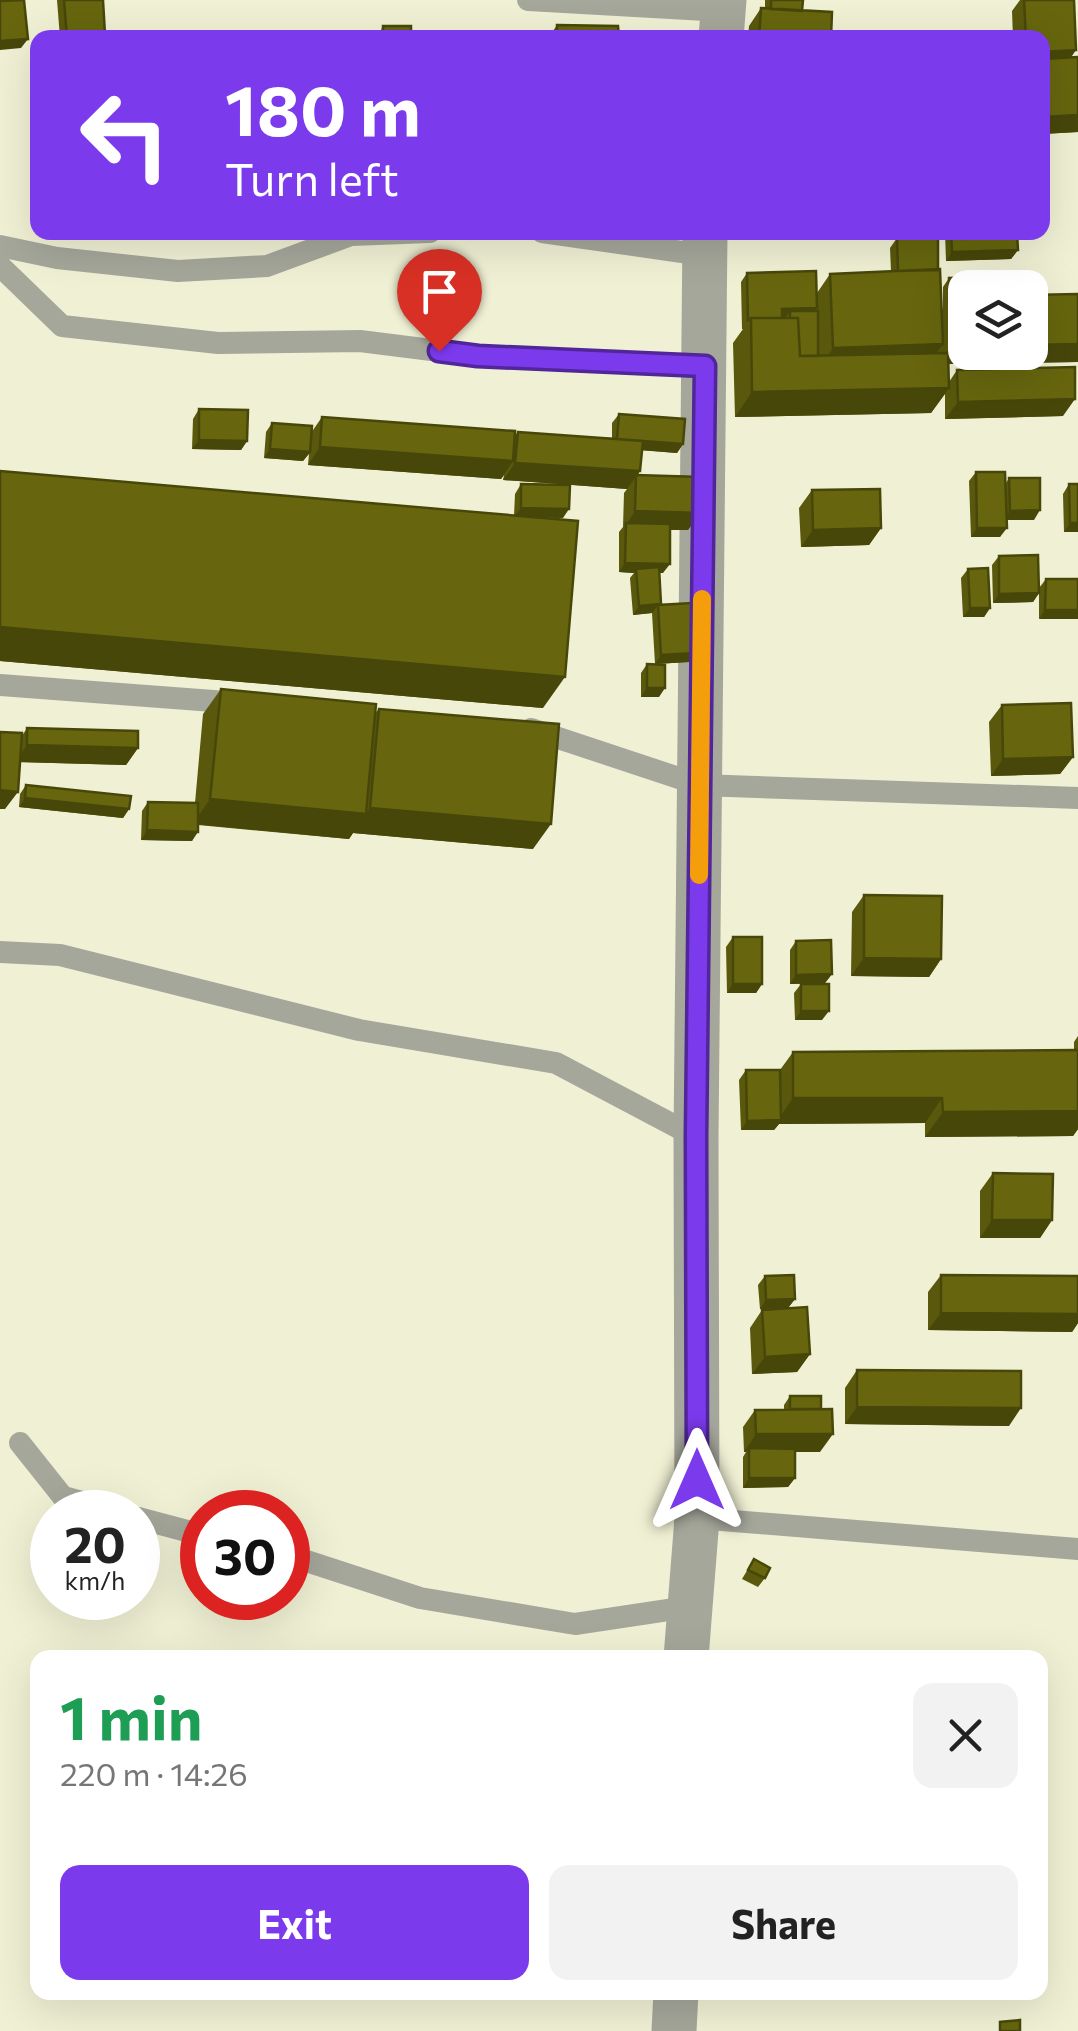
<!DOCTYPE html>
<html lang="en">
<head>
<meta charset="utf-8">
<style>
	body { margin:0; font-family:Commissioner,sans-serif; background:#f2f2f2; color:#222; height:100vh; display:flex; flex-direction:column; font-size:38px; white-space:nowrap }
	* { box-sizing:border-box; margin:0 }
	p { font-size:32px; color:#767676 }
	.icon { flex:none; width:55px; height:55px; fill:none; stroke:currentColor; stroke-width:2; stroke-linecap:round; stroke-linejoin:round }
	.map { position:relative; flex:1; overflow:hidden }
	.drawer { position:absolute; left:30px; top:1650px; width:1018px; height:350px; display:flex; flex-direction:column; background:#fff; border-radius:20px; box-shadow:0 10px 40px #0002 }
	.drawer>* { flex:none }
	.banner { position:absolute; left:30px; top:30px; width:1020px; height:210px; border-radius:20px; box-shadow:0 10px 40px #0002; background:#7c3aed; color:#fff; overflow:hidden }
	.buttons { position:absolute; left:948px; top:270px; display:grid; gap:20px }
	.buttons a { display:grid; place-items:center; width:100px; height:100px; border-radius:20px; background:#fff; box-shadow:0 10px 40px #0002; font-size:50px }
	.speed { position:absolute; left:30px; top:1490px; display:flex; gap:20px; font-size:50px; font-weight:700; text-align:center }
	.speed>* { display:grid; place-content:center; width:130px; height:130px; border-radius:50%; background:#fff; box-shadow:0 10px 40px #0002; line-height:1 }
	.speed small { font-size:25px; font-weight:400 }
	.speed .limit { border:15px solid #d22; background:#fff; color:#111 }
	.pin { position:absolute; display:grid; place-items:center; width:85px; height:85px; color:#fff; margin:-102px -42px; border-radius:50% 50% 50% 0; rotate:-45deg; box-shadow:0 0 10px #0007 }
	.pin .icon { rotate:45deg }
	.me { position:absolute; width:110px; margin:-55px; rotate:0deg; stroke-linejoin:round; filter:drop-shadow(0 0 8px #0008) }
	.turn { display:flex; align-items:center; gap:35px; height:210px; padding:0 30px; font-size:45px }
	.turn .icon { width:130px; height:130px; stroke-width:2.5 }
	.turn b { display:block; font-size:70px; line-height:85px }
	.round { display:grid; place-items:center; flex:none; width:105px; height:105px; border-radius:20px; background:#f2f2f2 }
	.summary { display:flex; align-items:center; justify-content:space-between; height:170px; padding:0 30px }
	h1 { font-size:60px; font-weight:700; line-height:75px; color:#1e9e55 }
	.action { display:flex; gap:20px; margin-top:auto; padding:20px 30px }
	.action a { flex:1; height:115px; border-radius:20px; background:#7c3aed; color:#fff; font-size:40px; font-weight:700; line-height:115px; text-align:center }
	.action a+a { background:#f2f2f2; color:#222 }
	.map>svg:first-child { display:block }
</style>
</head>
<body>
<div class="map">
<svg width="1078" height="2031" viewBox="0 0 1078 2031">
	<rect width="100%" height="100%" fill="#f0f1d4"/>
	<g fill="none" stroke-linecap="round" stroke-linejoin="round">
		<path stroke="#a6a79b" stroke-width="22" d="M 528,0 L 724,11
			M 542,232 L 703,255
			M 0,246 L 57,258 L 178,271 L 267,266 L 351,235 L 430,232
			M 0,266 L 62,326 L 218,343 L 360,341 L 479,356 L 705,366
			M 0,685 L 240,703
			M 531,729 L 700,785 L 1078,798
			M 0,952 L 60,955 L 359,1030 L 556,1063 L 696,1137
			M 20,1443 L 63,1497 L 119,1512
			M 138,1518 L 202,1535
			M 697,1518 L 1078,1549
			M 288,1555 L 420,1598 L 575,1624 L 688,1607"/>
		<path stroke="#a6a79b" stroke-width="45" d="M 721,38 L 724,0
			M 686,1658 L 697,1518 L 696,1137 L 705,232
			M 674,2031 L 676,1992"/>
	</g>
	<path fill="#59580c" d="M 57,0 L 103,0 L 103,38 L 60,38 Z
		M 765,0 L 803,0 L 802,11 L 831,38 L 748,38 L 749,26 L 761,8 L 765,8 Z
		M 1020,0 L 1074,0 L 1071,58 L 1078,57 L 1078,132 L 1042,134 L 1042,38 L 1013,38 L 1012,11 Z
		M 557,25 L 619,38 L 551,38 L 551,34 Z
		M 383,26 L 411,38 L 377,38 Z
		M 945,232 L 1017,232 L 1018,250 L 1011,259 L 946,261 Z
		M 897,238 L 938,270 L 942,310 L 943,308 L 943,287 L 949,278 L 1032,295 L 1078,362 L 948,364 L 949,382 L 957,370 L 1063,416 L 945,419 L 945,394 L 931,413 L 735,417 L 733,343 L 743,329 L 742,329 L 741,282 L 747,273 L 817,293 L 830,274 L 891,271 L 890,248 Z
		M 199,409 L 247,441 L 241,450 L 192,449 L 193,419 Z
		M 619,414 L 683,444 L 677,453 L 642,450 L 640,471 L 638,475 L 700,513 L 688,530 L 670,530 L 663,573 L 659,573 L 661,604 L 695,653 L 689,662 L 656,664 L 659,697 L 641,697 L 641,673 L 647,664 L 655,664 L 652,613 L 633,615 L 630,578 L 634,573 L 619,572 L 619,532 L 623,527 L 624,493 L 627,489 L 503,480 L 504,475 L 501,479 L 308,465 L 309,454 L 303,461 L 264,458 L 266,432 L 272,423 L 311,433 L 322,417 L 515,435 L 518,432 L 612,438 L 612,423 Z
		M 0,471 L 514,516 L 515,494 L 521,484 L 563,518 L 535,517 L 543,708 L 0,661 Z
		M 976,472 L 1006,483 L 1009,478 L 1034,520 L 1006,520 L 1000,537 L 971,537 L 969,481 Z
		M 1069,484 L 1078,484 L 1078,532 L 1064,532 L 1063,494 Z
		M 812,490 L 881,528 L 869,545 L 801,547 L 799,508 Z
		M 999,556 L 1039,593 L 1033,602 L 993,603 L 992,565 Z
		M 968,569 L 990,608 L 984,617 L 963,617 L 961,578 Z
		M 1046,579 L 1078,579 L 1039,619 L 1039,588 Z
		M 221,689 L 375,713 L 379,709 L 533,849 L 353,833 L 349,839 L 198,825 L 192,841 L 141,840 L 142,811 L 148,802 L 195,803 L 203,714 Z
		M 1002,705 L 1073,757 L 1060,774 L 991,776 L 989,722 Z
		M 27,728 L 138,748 L 126,765 L 20,762 L 5,809 L 0,809 L 0,732 L 22,736 Z
		M 26,785 L 129,809 L 123,818 L 19,807 L 20,794 Z
		M 864,895 L 941,959 L 929,977 L 851,976 L 852,912 Z
		M 733,937 L 762,984 L 756,993 L 727,993 L 726,947 Z
		M 796,941 L 832,974 L 825,983 L 790,984 L 790,950 Z
		M 801,984 L 822,1020 L 795,1020 L 794,993 Z
		M 1078,1036 L 1078,1129 L 1073,1136 L 925,1137 L 925,1123 L 779,1124 L 774,1130 L 741,1130 L 739,1080 L 746,1070 L 780,1070 L 793,1052 L 1074,1050 L 1074,1042 Z
		M 993,1173 L 1052,1220 L 1040,1238 L 980,1238 L 980,1191 Z
		M 941,1275 L 1078,1276 L 1078,1323 L 1072,1332 L 928,1330 L 928,1292 Z
		M 765,1276 L 795,1299 L 788,1308 L 760,1309 L 758,1285 Z
		M 762,1310 L 810,1354 L 797,1372 L 752,1374 L 750,1328 Z
		M 857,1370 L 1009,1426 L 845,1424 L 845,1388 Z
		M 790,1396 L 820,1452 L 795,1452 L 795,1478 L 788,1487 L 743,1488 L 743,1457 L 746,1452 L 744,1452 L 743,1427 L 755,1410 L 784,1409 L 784,1405 Z
		M 754,1559 L 765,1578 L 758,1587 L 742,1579 Z"/>
	<path fill="#48470a" d="M 105,34 L 103,38 L 67,38 Z
		M 28,39 L 21,48 L 0,50 L 0,41 Z
		M 1076,50 L 1064,68 L 1042,69 L 1042,52 Z
		M 1078,115 L 1078,132 L 1042,134 L 1042,117 Z
		M 1018,250 L 1011,259 L 946,261 L 952,252 Z
		M 817,308 L 811,317 L 790,311 L 785,318 L 776,318 L 782,309 Z
		M 943,344 L 925,369 L 818,371 L 833,348 Z
		M 1078,344 L 1078,362 L 939,364 L 951,347 L 965,346 L 965,352 L 1030,352 L 1030,345 Z
		M 949,388 L 931,413 L 735,417 L 752,392 Z
		M 1075,399 L 1063,416 L 945,419 L 958,402 Z
		M 617,439 L 683,444 L 677,453 L 611,448 Z
		M 199,440 L 247,441 L 241,450 L 192,449 Z
		M 320,447 L 513,461 L 501,479 L 308,465 Z
		M 270,449 L 310,452 L 303,461 L 264,458 Z
		M 515,463 L 640,471 L 627,489 L 503,480 Z
		M 521,508 L 569,509 L 563,518 L 514,517 Z
		M 1040,510 L 1034,520 L 1003,520 L 1010,511 Z
		M 635,511 L 700,513 L 688,530 L 626,529 L 626,525 Z
		M 1070,523 L 1078,523 L 1078,532 L 1064,532 Z
		M 881,528 L 869,545 L 801,547 L 813,530 Z
		M 977,528 L 1007,528 L 1000,537 L 971,537 Z
		M 625,563 L 670,564 L 663,573 L 637,573 L 636,569 L 634,573 L 619,572 Z
		M 1039,593 L 1033,602 L 993,603 L 999,594 Z
		M 658,605 L 652,613 L 633,615 L 639,606 Z
		M 970,608 L 990,608 L 984,617 L 963,617 Z
		M 1045,610 L 1078,610 L 1078,619 L 1039,619 Z
		M 0,627 L 565,677 L 543,708 L 0,661 Z
		M 695,653 L 689,662 L 655,664 L 661,655 Z
		M 647,688 L 665,688 L 659,697 L 641,697 Z
		M 27,745 L 138,748 L 126,765 L 15,762 Z
		M 1073,757 L 1060,774 L 991,776 L 1003,759 Z
		M 0,790 L 18,792 L 5,809 L 0,809 Z
		M 25,798 L 129,809 L 123,818 L 19,807 Z
		M 210,799 L 366,814 L 370,808 L 551,824 L 533,849 L 353,833 L 349,839 L 193,824 Z
		M 147,830 L 198,832 L 192,841 L 141,840 Z
		M 864,958 L 941,959 L 929,977 L 851,976 Z
		M 832,974 L 825,983 L 790,984 L 796,975 Z
		M 733,984 L 762,984 L 756,993 L 727,993 Z
		M 801,1011 L 829,1011 L 822,1020 L 795,1020 Z
		M 793,1098 L 942,1098 L 925,1123 L 779,1124 L 774,1130 L 741,1130 L 747,1121 L 778,1120 Z
		M 1078,1111 L 1078,1129 L 1073,1136 L 925,1137 L 943,1112 Z
		M 992,1220 L 1052,1220 L 1040,1238 L 980,1238 Z
		M 795,1299 L 788,1308 L 760,1309 L 766,1300 Z
		M 941,1313 L 1078,1314 L 1078,1323 L 1072,1332 L 928,1330 Z
		M 810,1354 L 797,1372 L 752,1374 L 765,1357 Z
		M 857,1407 L 1021,1408 L 1009,1426 L 845,1424 Z
		M 756,1434 L 833,1434 L 820,1452 L 749,1452 L 749,1448 L 746,1452 L 744,1452 Z
		M 749,1478 L 795,1478 L 788,1487 L 743,1488 Z"/>
	<path fill="#67660e" stroke="#48470a" stroke-width="2.5" d="M 24,0 L 28,39 L 0,41 L 0,1 Z
		M 64,0 L 103,0 L 105,34 L 67,37 Z
		M 771,0 L 803,0 L 802,11 L 771,9 Z
		M 1024,0 L 1074,0 L 1076,50 L 1042,52 L 1042,38 L 1026,38 Z
		M 761,8 L 832,12 L 831,38 L 759,38 Z
		M 557,25 L 618,26 L 619,38 L 557,38 Z
		M 383,26 L 411,26 L 411,38 L 383,38 Z
		M 454,35 L 525,38 L 453,38 Z
		M 1078,57 L 1078,115 L 1042,117 L 1042,59 Z
		M 951,232 L 1017,232 L 1018,250 L 952,252 Z
		M 938,237 L 938,270 L 898,271 L 897,238 Z
		M 940,269 L 943,344 L 833,348 L 830,274 Z
		M 816,271 L 817,308 L 782,309 L 782,318 L 751,318 L 748,320 L 747,273 Z
		M 1032,276 L 1032,295 L 1030,295 L 1030,288 L 965,288 L 965,297 L 951,297 L 949,298 L 949,278 Z
		M 1078,294 L 1078,344 L 1030,345 L 1030,295 Z
		M 951,297 L 965,297 L 965,346 L 951,347 Z
		M 790,311 L 818,311 L 818,356 L 800,356 L 798,318 L 790,318 Z
		M 751,318 L 798,318 L 800,356 L 948,353 L 949,388 L 752,392 Z
		M 1075,367 L 1075,399 L 958,402 L 957,370 Z
		M 199,409 L 248,410 L 247,441 L 199,440 Z
		M 619,414 L 685,419 L 683,444 L 617,439 Z
		M 322,417 L 515,431 L 513,461 L 320,447 Z
		M 272,423 L 312,426 L 310,452 L 270,449 Z
		M 518,432 L 643,441 L 640,471 L 515,463 Z
		M 0,471 L 578,521 L 565,677 L 0,627 Z
		M 976,472 L 1005,472 L 1007,528 L 977,528 Z
		M 636,475 L 701,477 L 700,513 L 635,511 Z
		M 1009,478 L 1040,478 L 1040,510 L 1010,511 Z
		M 521,484 L 570,485 L 569,509 L 521,508 Z
		M 1069,484 L 1078,484 L 1078,523 L 1070,523 Z
		M 880,489 L 881,528 L 813,530 L 812,490 Z
		M 626,523 L 670,524 L 670,564 L 625,563 Z
		M 1038,555 L 1039,593 L 999,594 L 999,556 Z
		M 659,567 L 661,604 L 639,606 L 636,569 Z
		M 988,568 L 990,608 L 970,608 L 968,569 Z
		M 1046,579 L 1078,579 L 1078,610 L 1045,610 Z
		M 692,603 L 695,653 L 661,655 L 658,605 Z
		M 647,664 L 665,665 L 665,688 L 647,688 Z
		M 221,689 L 376,704 L 366,814 L 210,799 Z
		M 1071,703 L 1073,757 L 1003,759 L 1002,705 Z
		M 379,709 L 559,724 L 551,824 L 370,808 Z
		M 27,728 L 138,731 L 138,748 L 27,745 Z
		M 0,732 L 22,733 L 18,792 L 0,790 Z
		M 26,785 L 131,796 L 129,809 L 25,798 Z
		M 148,802 L 198,803 L 198,832 L 147,830 Z
		M 864,895 L 942,896 L 941,959 L 864,958 Z
		M 733,937 L 762,937 L 762,984 L 733,984 Z
		M 831,940 L 832,974 L 796,975 L 796,941 Z
		M 801,984 L 829,984 L 829,1011 L 801,1011 Z
		M 1078,1050 L 1078,1111 L 943,1112 L 942,1098 L 793,1098 L 793,1052 Z
		M 746,1070 L 780,1070 L 781,1120 L 747,1121 Z
		M 993,1173 L 1053,1174 L 1052,1220 L 992,1220 Z
		M 794,1275 L 795,1299 L 766,1300 L 765,1276 Z
		M 941,1275 L 1078,1276 L 1078,1314 L 941,1313 Z
		M 807,1307 L 810,1354 L 765,1357 L 762,1310 Z
		M 857,1370 L 1021,1371 L 1021,1408 L 857,1407 Z
		M 790,1396 L 821,1396 L 821,1409 L 790,1409 Z
		M 832,1409 L 833,1434 L 756,1434 L 755,1410 Z
		M 749,1448 L 795,1449 L 795,1478 L 749,1478 Z
		M 754,1559 L 770,1568 L 765,1578 L 748,1570 Z
		M 1020,2020 L 1020,2031 L 1000,2031 L 1000,2022 Z"/>
	<g fill="none" stroke-linecap="round" stroke-linejoin="round">
		<defs>
			<path id="route" d="M 439,351 L 478,356 L 705,366 L 696,1136 L 697,1480"/>
		</defs>
		<use href="#route" stroke="#51269a" stroke-width="25"/>
		<use href="#route" stroke="#7c3aed" stroke-width="18"/>
		<path stroke="#f59e0b" stroke-width="18" d="M 699,875 L 702,599"/>
	</g>
</svg>
<div class="buttons">
<a><svg class="icon" aria-label="layers" viewBox="0 0 24 24"><path d="M12 4l9 5-9 5-9-5zM3 14l9 5 9-5"/></svg></a>
</div>
<div class="speed"><div>20<small>km/h</small></div><div class="limit">30</div></div>
<div class="pin" style="left:439px;top:351px;background:#d93025"><svg class="icon" aria-label="arrive" viewBox="0 0 24 24"><path d="M6 21V4h12l-3 4 3 4H6"/></svg></div>
<svg class="me" style="left:697px;top:1480px" viewBox="-20 -20 40 40"><path d="M0-17L14 15 0 8-14 15z" fill="#7c3aed" stroke="#fff" stroke-width="4"/></svg>
<div class="banner">
<div class="turn"><svg class="icon" aria-label="left" viewBox="0 0 24 24"><path d="M17 20v-9H6M10 6l-5 5 5 5"/></svg><div><b>180 m</b>Turn left</div></div>
</div>
<section class="drawer">
<div class="summary"><div><h1>1 min</h1><p>220 m · 14:26</p></div><a class="round"><svg class="icon" aria-label="close" viewBox="0 0 24 24"><path d="M6 6l12 12M18 6L6 18"/></svg></a></div>
<div class="action"><a>Exit</a><a>Share</a></div>
</section>
</div>
</body>
</html>
